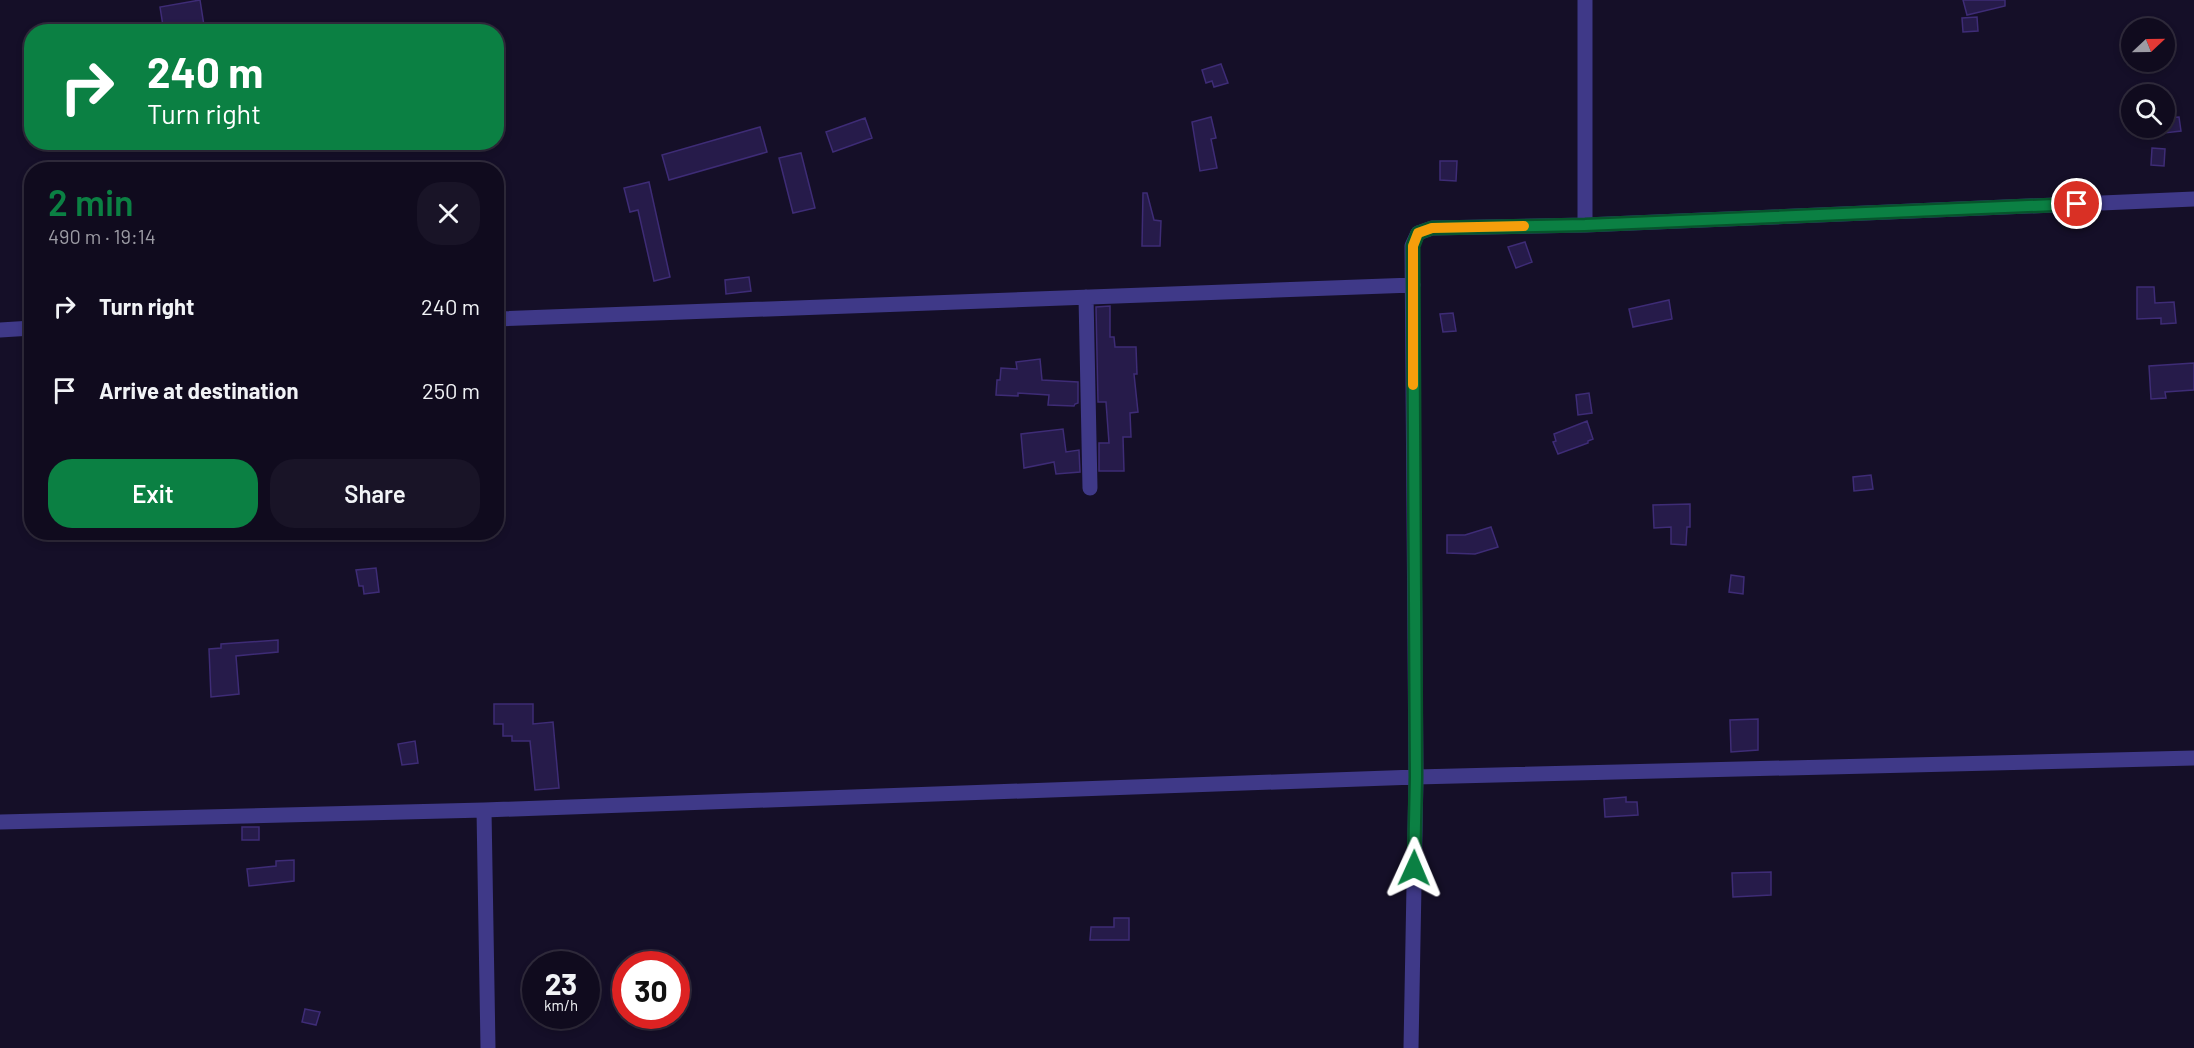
<!DOCTYPE html>
<html lang="en">
<head>
<meta charset="utf-8">
<style>
	body { margin:0; font-family:Barlow,sans-serif; background:#191427; color:#f1f3f6; height:100vh; display:flex; flex-direction:column; font-size:22px; white-space:nowrap }
	* { box-sizing:border-box; margin:0 }
	p { font-size:20px; color:#9c9ba4 }
	.icon { flex:none; width:33px; height:33px; fill:none; stroke:currentColor; stroke-width:2; stroke-linecap:round; stroke-linejoin:round }
	.map { position:relative; flex:1; overflow:hidden }
	.side { position:absolute; left:24px; top:162px; width:480px; height:378px; display:flex; flex-direction:column; background:#100b1e; border-radius:24px; box-shadow:0 3px 9px #0003,0 0 0 2px #302b3c }
	.side>* { flex:none }
	.guide { position:absolute; left:24px; top:24px; width:480px; height:126px; border-radius:24px; box-shadow:0 3px 9px #0003,0 0 0 2px #302b3c; background:#0b8043; color:#fff; overflow:hidden }
	.needle { width:39px; rotate:68deg }
	.controls { position:absolute; left:2121px; top:18px; display:grid; gap:12px }
	.controls a { display:grid; place-items:center; width:54px; height:54px; border-radius:50%; background:#100b1e; box-shadow:0 3px 9px #0003,0 0 0 2px #302b3c; font-size:30px }
	.speed { position:absolute; left:522px; top:951px; display:flex; gap:12px; font-size:30px; font-weight:700; text-align:center }
	.speed>* { display:grid; place-content:center; width:78px; height:78px; border-radius:50%; background:#100b1e; box-shadow:0 3px 9px #0003,0 0 0 2px #302b3c; line-height:1 }
	.speed small { font-size:15px; font-weight:400 }
	.speed .limit { border:9px solid #d22; background:#fff; color:#111 }
	.pin { position:absolute; display:grid; place-items:center; width:51px; height:51px; color:#fff; margin:-26px; border:3px solid #fff; border-radius:50%; box-shadow:0 2px 6px #0007 }
	.me { position:absolute; width:66px; margin:-33px; rotate:1deg; stroke-linejoin:round; filter:drop-shadow(0 0 4px #0008) }
	.turn { display:flex; align-items:center; gap:21px; height:126px; padding:0 24px; font-size:27px }
	.turn .icon { width:78px; height:78px; stroke-width:2.5 }
	.turn b { display:block; font-size:42px; line-height:51px }
	.round { display:grid; place-items:center; flex:none; width:63px; height:63px; border-radius:24px; background:#191427 }
	.head { display:flex; align-items:center; justify-content:space-between; height:102px; padding:0 24px }
	h1 { font-size:36px; font-weight:600; line-height:45px; color:#0b8043 }
	.action { display:flex; gap:12px; margin-top:auto; padding:12px 24px }
	.action a { flex:1; height:69px; border-radius:24px; background:#0b8043; color:#fff; font-size:24px; font-weight:600; line-height:69px; text-align:center }
	.action a+a { background:#191427; color:#f1f3f6 }
	ul { padding:0; list-style:none }
	li { display:flex; align-items:center; gap:18px; height:84px; padding:0 24px }
	li div { flex:1 }
	li b { display:block; font-size:22px }
	li em { font-style:normal }
	.map>svg:first-child { display:block }
</style>
</head>
<body>
<div class="map">
<svg width="2194" height="1048" viewBox="0 0 2194 1048">
	<rect width="100%" height="100%" fill="#150f28"/>
	<path fill="#261b4a" stroke="#3e2c76" stroke-width="1.5" d="M 200,0 L 205,32 L 164,32 L 160,7 Z
		M 1963,0 L 2005,0 L 2005,6 L 1967,15 Z
		M 1977,17 L 1978,31 L 1963,32 L 1962,18 Z
		M 1221,64 L 1228,83 L 1214,87 L 1212,81 L 1206,83 L 1202,70 Z
		M 1211,117 L 1216,138 L 1211,139 L 1217,168 L 1200,171 L 1192,122 Z
		M 2179,117 L 2181,131 L 2164,133 L 2164,118 Z
		M 865,118 L 872,138 L 833,152 L 826,132 Z
		M 760,127 L 767,152 L 669,180 L 662,155 Z
		M 2152,148 L 2165,149 L 2164,166 L 2151,165 Z
		M 801,153 L 815,208 L 793,213 L 779,158 Z
		M 1440,161 L 1457,161 L 1456,181 L 1440,180 Z
		M 649,182 L 670,277 L 654,281 L 638,210 L 630,212 L 624,188 Z
		M 1143,193 L 1147,193 L 1154,220 L 1161,221 L 1160,246 L 1142,246 Z
		M 1525,242 L 1532,262 L 1516,268 L 1508,247 Z
		M 749,277 L 751,291 L 726,294 L 725,280 Z
		M 2137,287 L 2154,287 L 2155,303 L 2174,302 L 2176,323 L 2161,324 L 2161,318 L 2137,319 Z
		M 1669,300 L 1672,319 L 1633,327 L 1629,309 Z
		M 1110,306 L 1110,337 L 1114,337 L 1115,347 L 1136,347 L 1137,374 L 1134,374 L 1138,412 L 1130,413 L 1131,437 L 1123,437 L 1124,471 L 1099,471 L 1099,443 L 1109,443 L 1106,402 L 1098,402 L 1096,307 Z
		M 1453,313 L 1456,331 L 1443,332 L 1440,314 Z
		M 1040,359 L 1042,380 L 1078,382 L 1078,403 L 1075,404 L 1074,406 L 1048,405 L 1049,395 L 1018,393 L 1018,396 L 996,395 L 997,380 L 1000,380 L 1001,368 L 1017,369 L 1016,362 Z
		M 2194,363 L 2194,390 L 2165,392 L 2166,398 L 2151,399 L 2149,366 Z
		M 1589,393 L 1592,413 L 1578,415 L 1576,395 Z
		M 1587,421 L 1593,439 L 1588,441 L 1588,443 L 1558,454 L 1553,442 L 1556,441 L 1554,434 Z
		M 1063,429 L 1066,452 L 1079,450 L 1080,472 L 1056,474 L 1054,462 L 1024,468 L 1021,434 Z
		M 1871,475 L 1873,489 L 1854,491 L 1853,477 Z
		M 1690,504 L 1690,527 L 1687,527 L 1686,545 L 1671,544 L 1671,527 L 1654,528 L 1653,505 Z
		M 1491,527 L 1498,547 L 1475,554 L 1447,553 L 1447,535 L 1465,535 Z
		M 376,568 L 379,592 L 364,594 L 363,586 L 359,586 L 356,570 Z
		M 1731,575 L 1744,577 L 1743,594 L 1729,592 Z
		M 278,640 L 278,652 L 236,656 L 239,694 L 211,697 L 209,649 L 221,648 L 221,644 Z
		M 494,704 L 533,704 L 533,724 L 553,722 L 559,788 L 535,790 L 530,741 L 512,741 L 512,736 L 503,736 L 503,724 L 494,724 Z
		M 1758,719 L 1758,750 L 1731,752 L 1730,720 Z
		M 415,741 L 418,763 L 402,765 L 398,744 Z
		M 1626,797 L 1626,802 L 1637,802 L 1638,815 L 1605,817 L 1604,799 Z
		M 242,827 L 259,827 L 259,840 L 242,840 Z
		M 294,860 L 294,881 L 249,886 L 247,869 L 276,866 L 276,861 Z
		M 1771,872 L 1771,895 L 1733,897 L 1732,873 Z
		M 1114,918 L 1129,918 L 1129,940 L 1090,940 L 1091,927 L 1114,927 Z
		M 305,1009 L 320,1012 L 316,1025 L 302,1022 Z"/>
	<g fill="none" stroke-linecap="round" stroke-linejoin="round">
		<path stroke="#3f3988" stroke-width="15" d="M 1585,0 L 1585,225
			M 1086,297 L 1090,488
			M 496,319 L 1413,285
			M 0,330 L 32,328
			M 484,810 L 488,1048
			M 0,822 L 484,810 L 1416,777 L 2194,758
			M 1411,1048 L 1416,777 L 1412,246 L 1418,233 L 1432,228 L 1585,225 L 2194,199"/>
	</g>
	<g fill="none" stroke-linecap="round" stroke-linejoin="round">
		<defs>
			<path id="route" d="M 1414,868 L 1416,777 L 1413,246 L 1418,233 L 1432,228 L 1585,225 L 2077,204"/>
		</defs>
		<use href="#route" stroke="#07532c" stroke-width="15"/>
		<use href="#route" stroke="#0b8043" stroke-width="10"/>
		<path stroke="#f59e0b" stroke-width="10" d="M 1413,385 L 1413,246 L 1418,233 L 1432,228 L 1524,226"/>
	</g>
</svg>
<div class="controls">
<a><svg class="needle" viewBox="-14 -14 28 28"><path d="M0-13l5 13h-10z" fill="#e53935"/><path d="M0 13l5-13h-10z" fill="#9c9ba4"/></svg></a>
<a><svg class="icon" aria-label="search" viewBox="0 0 24 24"><circle cx="10" cy="10" r="6"/><path d="M15 15l6 6"/></svg></a>
</div>
<div class="speed"><div>23<small>km/h</small></div><div class="limit">30</div></div>
<div class="pin" style="left:2077px;top:204px;background:#d93025"><svg class="icon" aria-label="arrive" viewBox="0 0 24 24"><path d="M6 21V4h12l-3 4 3 4H6"/></svg></div>
<svg class="me" style="left:1414px;top:868px" viewBox="-20 -20 40 40"><path d="M0-17L14 15 0 8-14 15z" fill="#0b8043" stroke="#fff" stroke-width="4"/></svg>
<div class="guide">
<div class="turn"><svg class="icon" aria-label="right" viewBox="0 0 24 24"><path d="M7 20v-9h11M14 6l5 5-5 5"/></svg><div><b>240 m</b>Turn right</div></div>
</div>
<section class="side">
<div class="head"><div><h1>2 min</h1><p>490 m · 19:14</p></div><a class="round"><svg class="icon" aria-label="close" viewBox="0 0 24 24"><path d="M6 6l12 12M18 6L6 18"/></svg></a></div>
<ul>
<li><svg class="icon" aria-label="right" viewBox="0 0 24 24"><path d="M7 20v-9h11M14 6l5 5-5 5"/></svg><div><b>Turn right</b></div><em>240 m</em></li>
<li><svg class="icon" aria-label="arrive" viewBox="0 0 24 24"><path d="M6 21V4h12l-3 4 3 4H6"/></svg><div><b>Arrive at destination</b></div><em>250 m</em></li>
</ul>
<div class="action"><a>Exit</a><a>Share</a></div>
</section>
</div>
</body>
</html>
